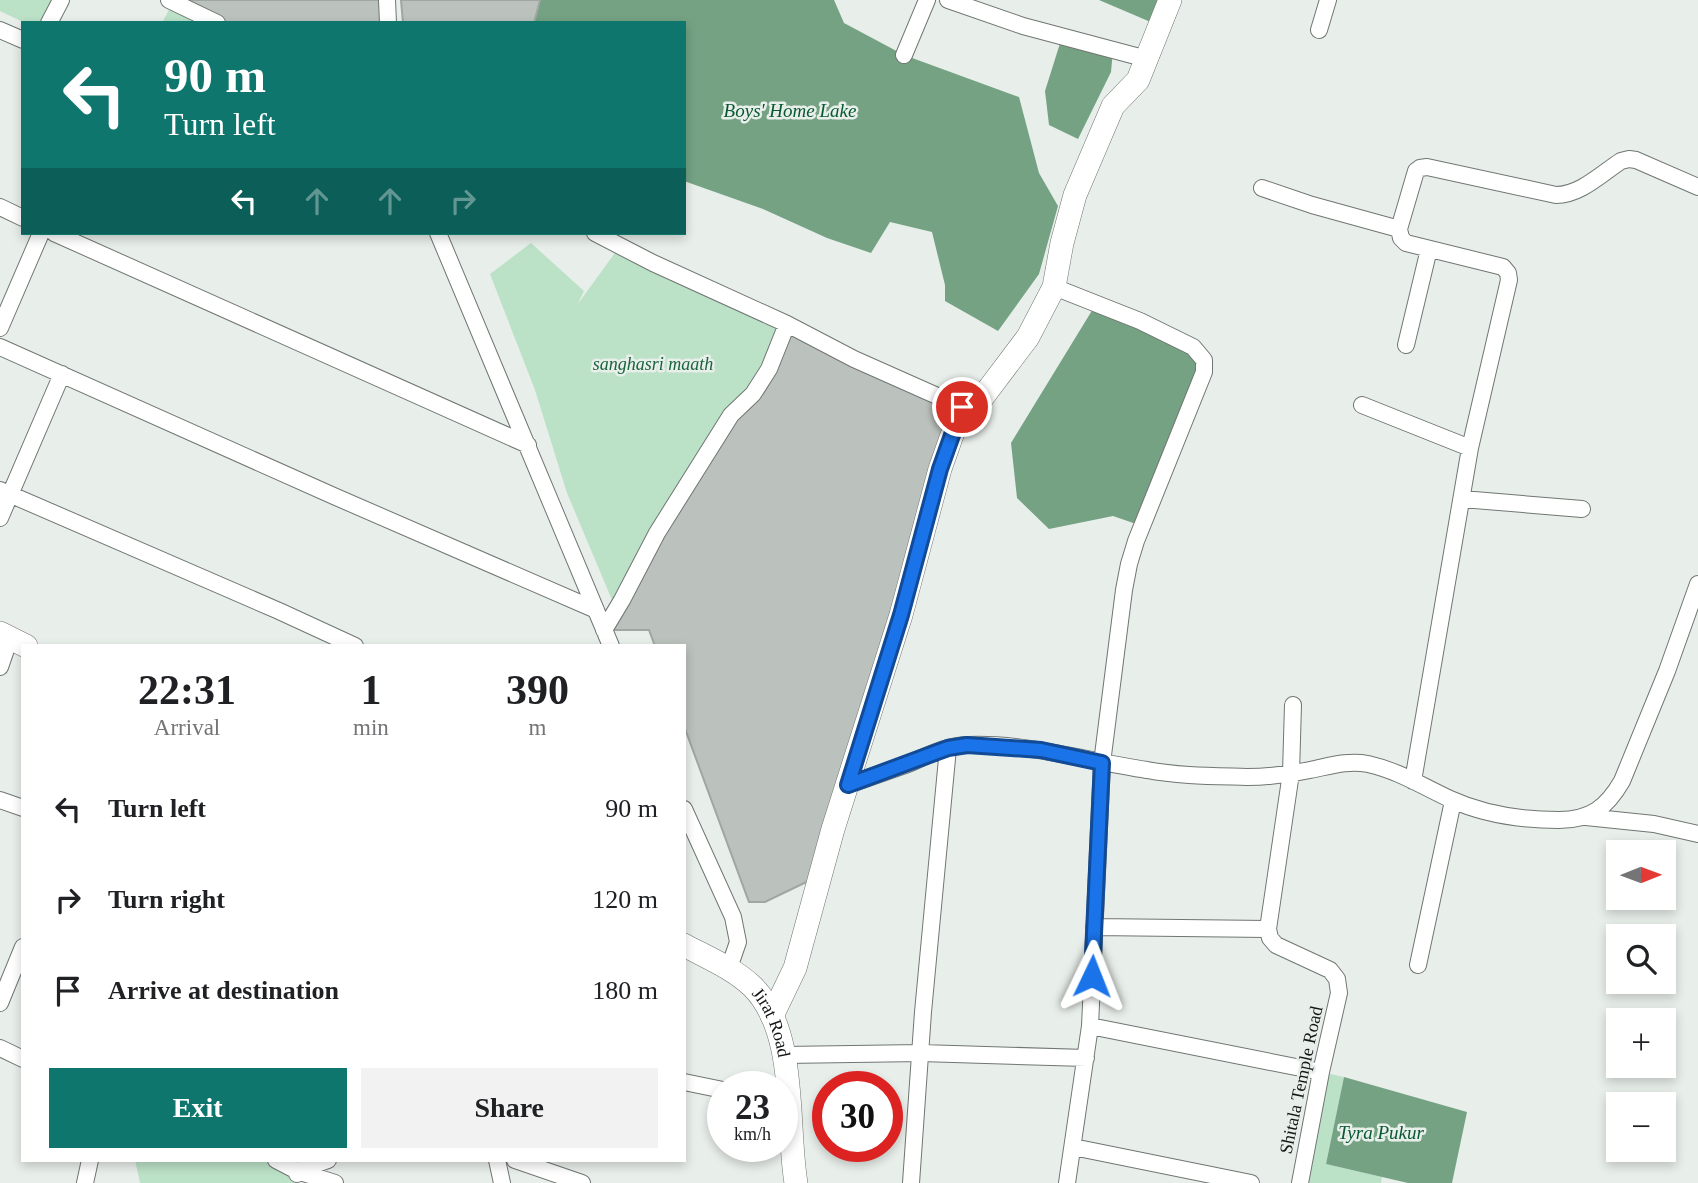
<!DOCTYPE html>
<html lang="en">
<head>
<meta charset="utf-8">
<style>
	body { margin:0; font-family:"Times New Roman",serif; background:#f2f2f2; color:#202124; height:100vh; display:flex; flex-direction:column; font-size:26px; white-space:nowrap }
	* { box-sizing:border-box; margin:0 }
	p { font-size:23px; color:#757577 }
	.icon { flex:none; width:38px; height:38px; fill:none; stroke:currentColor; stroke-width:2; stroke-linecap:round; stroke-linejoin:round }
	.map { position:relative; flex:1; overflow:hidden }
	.panel { position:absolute; left:21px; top:644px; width:665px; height:518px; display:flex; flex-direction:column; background:#fff; border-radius:0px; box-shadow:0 4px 10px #0003 }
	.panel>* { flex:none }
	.hud { position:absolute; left:21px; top:21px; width:665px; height:214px; border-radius:0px; box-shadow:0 4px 10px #0003; background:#0f766e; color:#fff; overflow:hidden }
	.needle { width:46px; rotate:89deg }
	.tools { position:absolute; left:1606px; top:840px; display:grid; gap:14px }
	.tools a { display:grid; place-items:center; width:70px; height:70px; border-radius:0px; background:#fff; box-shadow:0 4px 10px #0003; font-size:35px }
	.speed { position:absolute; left:707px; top:1071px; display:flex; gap:14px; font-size:35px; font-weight:700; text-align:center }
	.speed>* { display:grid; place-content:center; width:91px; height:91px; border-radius:50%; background:#fff; box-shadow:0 4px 10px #0003; line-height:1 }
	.speed small { font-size:18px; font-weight:400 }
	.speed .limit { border:10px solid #d22; background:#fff; color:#111 }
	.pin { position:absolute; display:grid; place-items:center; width:60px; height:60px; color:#fff; margin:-30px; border:4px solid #fff; border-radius:50%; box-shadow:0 2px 7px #0007 }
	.me { position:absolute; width:77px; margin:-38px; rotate:2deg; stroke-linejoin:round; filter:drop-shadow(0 0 5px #0008) }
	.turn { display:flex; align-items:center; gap:24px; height:147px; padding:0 28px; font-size:32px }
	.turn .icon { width:91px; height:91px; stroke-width:2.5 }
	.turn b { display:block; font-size:49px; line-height:60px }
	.lanes { display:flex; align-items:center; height:66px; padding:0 28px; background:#0003; justify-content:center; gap:35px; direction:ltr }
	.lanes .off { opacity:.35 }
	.eta { display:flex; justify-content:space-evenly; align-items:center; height:119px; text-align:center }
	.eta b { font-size:42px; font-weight:700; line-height:49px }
	.button { display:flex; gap:14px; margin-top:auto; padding:14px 28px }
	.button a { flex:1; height:80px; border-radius:0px; background:#0f766e; color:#fff; font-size:28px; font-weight:700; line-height:80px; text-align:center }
	.button a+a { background:#f2f2f2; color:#202124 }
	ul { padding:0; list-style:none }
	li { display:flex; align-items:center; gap:21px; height:91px; padding:0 28px }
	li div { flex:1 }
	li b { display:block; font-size:26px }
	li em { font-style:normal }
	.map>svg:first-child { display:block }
</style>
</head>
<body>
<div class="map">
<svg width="1698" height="1183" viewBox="0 0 1698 1183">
	<rect width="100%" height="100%" fill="#e8eeea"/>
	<path fill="#bbe1c7" d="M 0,0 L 55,0 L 45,23 L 25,23 L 0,11 Z
		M 173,2 L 217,23 L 162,23 Z
		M 531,243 L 584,291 L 577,305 L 620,246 L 787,324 L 612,600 L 567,493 L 535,390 L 490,274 Z
		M 1321,1072 L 1344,1077 L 1326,1164 L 1382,1177 L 1381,1183 L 1300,1183 Z
		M 135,1160 L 268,1160 L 297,1171 L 298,1183 L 140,1183 Z"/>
	<path fill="#74a283" d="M 540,0 L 834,0 L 844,23 L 904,55 L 1019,97 L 1039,173 L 1058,206 L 1039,274 L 998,331 L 945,301 L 945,285 L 932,232 L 890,222 L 871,253 L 827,238 L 763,209 L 684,181 L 684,23 L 534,23 Z
		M 1099,0 L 1168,0 L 1160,26 Z
		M 1062,37 L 1113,50 L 1111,72 L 1078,139 L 1049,125 L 1045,91 Z
		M 1096,304 L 1204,360 L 1142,526 L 1113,516 L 1049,529 L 1017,498 L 1011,443 Z
		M 1344,1077 L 1467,1112 L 1452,1183 L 1408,1183 L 1326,1164 Z"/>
	<path fill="#bbc1bd" stroke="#a0a6a2" stroke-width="2" d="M 182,0 L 387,0 L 388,23 L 217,23 Z
		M 401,0 L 540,0 L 534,23 L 403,23 Z
		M 787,324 L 962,407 L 821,875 L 765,902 L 749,902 L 684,726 L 684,646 L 655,646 L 649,630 L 604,630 L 753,394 Z"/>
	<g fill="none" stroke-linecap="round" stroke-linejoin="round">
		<defs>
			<path id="street" d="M 169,0 L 217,23
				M 387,0 L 388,23
				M 948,0 L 1023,26 L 1147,59
				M 49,23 L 61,0
				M 0,30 L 23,40
				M 1319,30 L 1328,0
				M 904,55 L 927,0
				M 1262,188 L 1312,205 L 1399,229
				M 0,207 L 23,218
				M 54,233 L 528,445
				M 438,233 L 611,646
				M 595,233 L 653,263 L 787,324
				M 1054,287 L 1140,321 L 1193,347 L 1204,360 L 1204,372 L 1136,541 L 1129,564 L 1124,590 L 1102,763 L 1090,1026 L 1067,1183
				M 0,328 L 41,233
				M 1406,345 L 1429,249
				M 0,347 L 336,497 L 596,610
				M 1362,405 L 1470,448
				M 0,490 L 279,611 L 355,646
				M 1462,499 L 1582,509
				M 0,518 L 62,374
				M 604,630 L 622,600 L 657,533 L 731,415 L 753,394 L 769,369 L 787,324 L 854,359 L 962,407
				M 0,667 L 10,638
				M 1293,705 L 1291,773 L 1268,929 L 1270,938 L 1276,945 L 1330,970 L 1337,979 L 1339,993 L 1321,1072 L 1300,1183
				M 1413,781 L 1470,448 L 1509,280 L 1508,273 L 1503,267 L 1406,243 L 1401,238 L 1399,229 L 1416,171 L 1420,168 L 1427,167 L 1556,195 C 1580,195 1601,174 1621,161 L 1629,159 L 1636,160 L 1698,187
				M 848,785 C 868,778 888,771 908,764 C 927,756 947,745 969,745 C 1029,743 1087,761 1147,770 C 1179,776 1214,776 1247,777 C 1268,777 1290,774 1310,770 C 1330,766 1348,760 1368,764 C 1399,771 1422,786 1450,799 C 1483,814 1523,820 1559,820 C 1591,820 1607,807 1622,781 L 1667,671 L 1698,584
				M 0,800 L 23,808
				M 684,809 L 733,917 L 738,942 L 729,968
				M 1586,817 L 1654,824 L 1698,834
				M 1094,927 L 1268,929
				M 1418,965 L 1453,801
				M 0,1003 L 23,947
				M 1090,1026 L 1321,1072
				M 0,1048 L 23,1059
				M 784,1055 L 921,1053 L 1086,1058
				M 684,1082 L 723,1090
				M 1073,1147 L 1251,1183
				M 276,1160 L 297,1171 L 335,1183
				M 497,1160 L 502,1183
				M 515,1160 L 582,1183
				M 297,1174 L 297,1171 L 328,1160
				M 85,1183 L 90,1160
				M 911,1183 L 923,1012 L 948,748"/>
			<g id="secondary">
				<path d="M 0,633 L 26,646"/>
				<path id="s1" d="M 684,945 C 708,958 733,968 753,987 C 798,1033 786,1124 796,1183"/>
				<path d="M 772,1016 L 795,968 L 833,829 L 901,615 L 940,469 L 962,407 L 966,404 L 982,398 L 1028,337 L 1054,287 L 1062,243 L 1075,195 L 1113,106 L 1138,80 L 1170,0"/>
			</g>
		</defs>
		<use href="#street" stroke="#707672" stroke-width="18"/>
		<use href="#secondary" stroke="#707672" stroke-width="24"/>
		<use href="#street" stroke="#fff" stroke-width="16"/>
		<use href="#secondary" stroke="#fff" stroke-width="23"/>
	</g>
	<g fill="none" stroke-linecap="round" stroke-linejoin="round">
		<defs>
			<path id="route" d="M 962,407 L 940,469 L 901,615 L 848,785 L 948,748 L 967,745 L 1041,750 L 1102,763 L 1092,976"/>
		</defs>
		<use href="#route" stroke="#114b97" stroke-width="18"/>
		<use href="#route" stroke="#1a73e8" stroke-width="12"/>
	</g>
	<g text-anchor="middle" stroke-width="5" stroke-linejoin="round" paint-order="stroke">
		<g font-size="18" font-style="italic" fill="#1a643c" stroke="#e8eeea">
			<text x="653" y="370">sanghasri maath</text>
		</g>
		<g font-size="18" fill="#141615" stroke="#e8eeea">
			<text dy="6" stroke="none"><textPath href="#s1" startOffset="122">Jirat Road</textPath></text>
			<text transform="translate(1301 1080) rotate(-78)" y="6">Shitala Temple Road</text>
		</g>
		<g font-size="19" font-style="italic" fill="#085932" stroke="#e8eeea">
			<text x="790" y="117">Boys' Home Lake</text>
			<text x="1381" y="1139">Tyra Pukur</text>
		</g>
	</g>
</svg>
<div class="tools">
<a><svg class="needle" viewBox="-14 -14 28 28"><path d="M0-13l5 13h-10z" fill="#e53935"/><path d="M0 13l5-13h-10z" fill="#757577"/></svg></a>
<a><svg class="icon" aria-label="search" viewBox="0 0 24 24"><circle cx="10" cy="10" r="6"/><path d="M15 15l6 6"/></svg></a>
<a>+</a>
<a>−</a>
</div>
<div class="speed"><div>23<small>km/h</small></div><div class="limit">30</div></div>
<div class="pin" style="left:962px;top:407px;background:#d93025"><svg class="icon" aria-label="arrive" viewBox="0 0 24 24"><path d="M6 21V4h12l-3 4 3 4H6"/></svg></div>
<svg class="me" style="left:1092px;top:976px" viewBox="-20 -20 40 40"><path d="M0-17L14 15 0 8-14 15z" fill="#1a73e8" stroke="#fff" stroke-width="4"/></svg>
<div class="hud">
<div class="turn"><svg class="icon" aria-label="left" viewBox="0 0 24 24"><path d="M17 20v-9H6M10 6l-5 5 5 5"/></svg><div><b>90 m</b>Turn left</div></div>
<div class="lanes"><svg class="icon" aria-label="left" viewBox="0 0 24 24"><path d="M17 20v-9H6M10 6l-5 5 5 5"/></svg><svg class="icon off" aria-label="ahead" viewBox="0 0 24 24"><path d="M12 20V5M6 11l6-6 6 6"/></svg><svg class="icon off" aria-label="ahead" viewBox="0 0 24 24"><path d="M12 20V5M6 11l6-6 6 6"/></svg><svg class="icon off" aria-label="right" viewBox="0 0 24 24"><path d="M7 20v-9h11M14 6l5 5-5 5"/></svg></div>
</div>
<section class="panel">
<div class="eta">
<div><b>22:31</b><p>Arrival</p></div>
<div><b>1</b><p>min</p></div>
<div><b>390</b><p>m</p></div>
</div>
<ul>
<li><svg class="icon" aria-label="left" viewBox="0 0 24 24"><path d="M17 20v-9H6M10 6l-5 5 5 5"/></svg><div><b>Turn left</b></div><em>90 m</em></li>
<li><svg class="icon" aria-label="right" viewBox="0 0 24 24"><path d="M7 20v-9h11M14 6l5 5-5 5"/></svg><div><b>Turn right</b></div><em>120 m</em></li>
<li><svg class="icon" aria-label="arrive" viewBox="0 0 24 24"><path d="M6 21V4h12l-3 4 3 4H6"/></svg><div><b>Arrive at destination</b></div><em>180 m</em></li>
</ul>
<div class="button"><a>Exit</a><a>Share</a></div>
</section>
</div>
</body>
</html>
